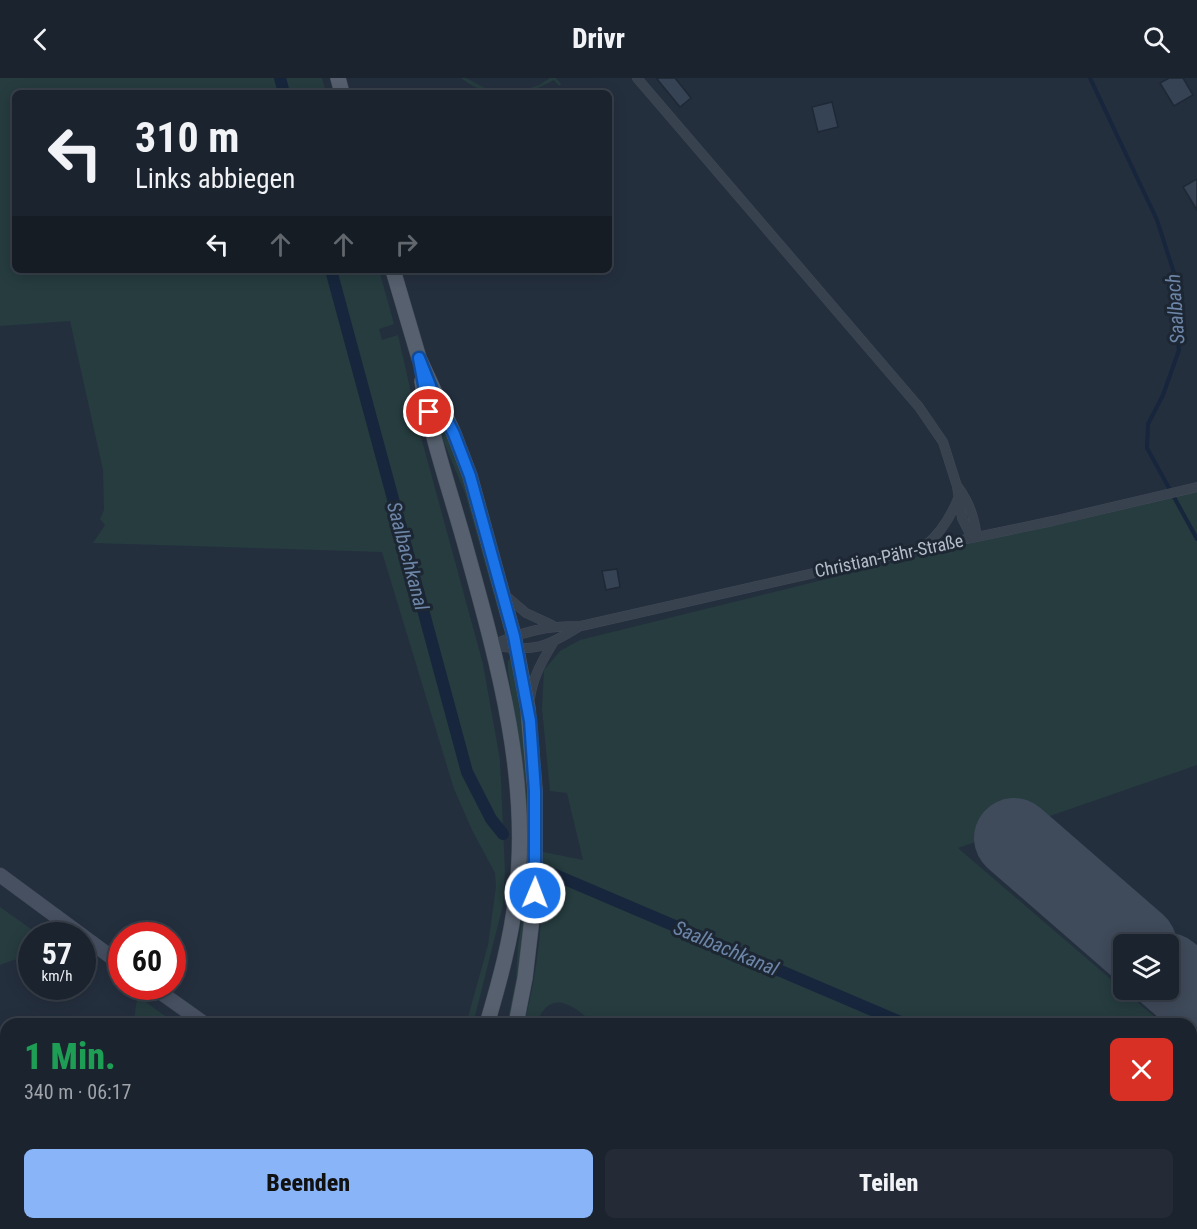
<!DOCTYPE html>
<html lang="de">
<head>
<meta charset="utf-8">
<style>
	body { margin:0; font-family:"Roboto Condensed",sans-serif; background:#242b36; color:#f1f3f6; height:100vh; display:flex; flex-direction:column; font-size:22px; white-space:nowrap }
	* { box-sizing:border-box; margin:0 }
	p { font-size:20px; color:#a0a4aa }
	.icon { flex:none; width:33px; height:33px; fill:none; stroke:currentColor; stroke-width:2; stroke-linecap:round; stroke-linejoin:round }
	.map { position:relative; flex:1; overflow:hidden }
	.drawer { position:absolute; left:0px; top:940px; width:1197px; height:212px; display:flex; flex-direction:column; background:#1b232e; border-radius:18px 18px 0 0; box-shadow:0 3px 15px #0003,0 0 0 2px #39404a }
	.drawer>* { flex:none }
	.top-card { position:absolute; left:12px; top:12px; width:600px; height:183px; border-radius:9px; box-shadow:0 3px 15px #0003,0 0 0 2px #39404a; background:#1b232e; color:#f1f3f6; overflow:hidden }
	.fabs { position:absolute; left:1113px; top:856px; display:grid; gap:12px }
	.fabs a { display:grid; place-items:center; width:66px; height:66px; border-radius:9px; background:#1b232e; box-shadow:0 3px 15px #0003,0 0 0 2px #39404a; font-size:30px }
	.speed { position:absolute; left:18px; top:844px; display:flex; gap:12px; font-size:30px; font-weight:700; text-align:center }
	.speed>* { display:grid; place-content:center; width:78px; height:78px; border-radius:50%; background:#1b232e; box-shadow:0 3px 15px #0003,0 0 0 2px #39404a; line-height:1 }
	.speed small { font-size:15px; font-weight:400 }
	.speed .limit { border:9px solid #d22; background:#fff; color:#111 }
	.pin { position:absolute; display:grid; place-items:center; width:51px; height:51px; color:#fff; margin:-26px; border:3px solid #fff; border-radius:50%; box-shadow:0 2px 6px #0007 }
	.me { position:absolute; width:66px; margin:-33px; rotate:1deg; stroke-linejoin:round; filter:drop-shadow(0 0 4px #0008) }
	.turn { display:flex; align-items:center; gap:21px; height:126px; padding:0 24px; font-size:27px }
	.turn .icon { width:78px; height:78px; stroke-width:2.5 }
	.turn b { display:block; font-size:42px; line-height:51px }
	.lanes { display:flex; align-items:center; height:57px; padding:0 24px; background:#0003; justify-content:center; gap:30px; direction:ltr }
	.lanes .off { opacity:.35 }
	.round { display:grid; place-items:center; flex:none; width:63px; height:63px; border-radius:9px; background:#242b36 }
	.head { display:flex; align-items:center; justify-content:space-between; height:102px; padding:0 24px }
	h1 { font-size:36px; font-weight:800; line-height:45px; color:#1e9e55 }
	.primary-button { display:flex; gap:12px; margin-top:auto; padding:12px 24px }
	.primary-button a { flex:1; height:69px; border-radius:9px; background:#8ab4f8; color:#111; font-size:24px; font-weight:800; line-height:69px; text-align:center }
	.primary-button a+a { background:#242b36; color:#f1f3f6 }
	header { display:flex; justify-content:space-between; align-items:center; height:78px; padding:0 24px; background:#1b232e; font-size:27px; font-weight:800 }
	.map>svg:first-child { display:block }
</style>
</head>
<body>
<header><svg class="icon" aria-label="back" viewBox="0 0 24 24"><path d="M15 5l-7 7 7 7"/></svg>Drivr<svg class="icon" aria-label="search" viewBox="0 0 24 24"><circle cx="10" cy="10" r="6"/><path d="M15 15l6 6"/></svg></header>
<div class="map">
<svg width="1197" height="1151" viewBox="0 0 1197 1151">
	<rect width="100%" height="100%" fill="#242f3e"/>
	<path fill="#263c3f" d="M 0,0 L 322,0 L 326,15 L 15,15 L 15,192 L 379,192 L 394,246 L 379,251 L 382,262 L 398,257 L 421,359 L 483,586 L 500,682 L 505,794 L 503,827 L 473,946 L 466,946 L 488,867 L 496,809 L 495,795 L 472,752 L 454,711 L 382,474 L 93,465 L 105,447 L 100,441 L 104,432 L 103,392 L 70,243 L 0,248 Z
		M 461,0 L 466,0 L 487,11 L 506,14 L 524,12 L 539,7 L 550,0 L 556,0 L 561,6 L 559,8 L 554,2 C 525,20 488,22 461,0 Z
		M 436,331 L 457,379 L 502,538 L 500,539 L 465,415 L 445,367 L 434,332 Z
		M 1195,410 L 1197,414 L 1197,687 L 958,770 L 1163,946 L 595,946 C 572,927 551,909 536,946 L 524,946 C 539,889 544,833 543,774 L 583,782 L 567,715 L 550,713 L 542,631 L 544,592 L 560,573 L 580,562 Z
		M 511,580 L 521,634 L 526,685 L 528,750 L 526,749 L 519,665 L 508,593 L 508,583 Z
		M 525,803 L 527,803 C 524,851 520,899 508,946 L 507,946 L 516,901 L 518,868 L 523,836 Z
		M 0,829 L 41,858 L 32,858 L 31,876 L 0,887 Z
		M 139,919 L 176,946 L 134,946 L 136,926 Z
		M 1191,971 L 1197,976 L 1197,1151 L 837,1151 L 832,1146 L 1191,1146 Z
		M 122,1146 L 372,1146 L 371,1151 L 121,1151 Z
		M 502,1146 L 531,1146 L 538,1151 L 508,1151 Z"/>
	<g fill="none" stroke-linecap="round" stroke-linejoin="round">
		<path stroke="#17263c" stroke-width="4" d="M 1090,0 L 1157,142 L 1174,195 L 1173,232 L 1179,272 L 1163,317 L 1148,346 L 1147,370 L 1197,461"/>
		<path stroke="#17263c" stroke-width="12" d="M 280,0 L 284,15
			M 331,192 L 467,694 L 491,741 L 503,756
			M 546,793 L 905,946
			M 1191,1070 L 1197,1072"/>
		<path stroke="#3f4a5a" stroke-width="80" d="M 1014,760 L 1137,867
			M 1168,895 L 1197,920"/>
	</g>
	<path fill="#364354" stroke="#1f2835" stroke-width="1.5" d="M 659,0 L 675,0 L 691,20 L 680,29 L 657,1 Z
		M 1169,0 L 1183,0 L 1193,17 L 1174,28 L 1160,5 Z
		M 832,24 L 838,49 L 818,54 L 812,29 Z
		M 1197,101 L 1197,132 L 1183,109 Z
		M 617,491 L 620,509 L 606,512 L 602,493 Z
		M 531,1146 L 602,1146 L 609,1151 L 538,1151 Z
		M 690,1146 L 793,1146 L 800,1151 L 697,1151 Z"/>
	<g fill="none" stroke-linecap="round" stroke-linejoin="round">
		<defs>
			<path id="minor" d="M 637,0 L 919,329 L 943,364 L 957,408 L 962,440 L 970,456 L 977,459
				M 958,409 C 970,426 974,439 977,459
				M 925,468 C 941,455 950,440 958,421
				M 506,518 L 526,535 L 552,547
				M 493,567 C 524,553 546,548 581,548 L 924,470 L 1053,443 L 1197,409
				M 493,567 C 533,575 547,569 580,548
				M 530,620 C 533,599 542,583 553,565"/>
			<path id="tertiary" d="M 450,1146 L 457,1151
				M 483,1146 L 489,1151"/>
			<path id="secondary" d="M 0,797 L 122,887
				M 153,909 L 205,946"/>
			<path id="primary" d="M 338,0 L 342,15
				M 393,192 L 419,280 L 454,356 L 470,398 L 514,558 L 528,631 L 535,713 L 535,815 L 525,900 L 516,946
				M 422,303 C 431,360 451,415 466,470 C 497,582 531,701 516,818 C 511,862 499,905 487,946
				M 397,1151 L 400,1146
				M 427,1151 L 430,1146"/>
		</defs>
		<use href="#minor" stroke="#414a57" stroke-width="10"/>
		<use href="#tertiary" stroke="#414a57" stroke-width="14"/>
		<use href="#secondary" stroke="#414a57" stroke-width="15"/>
		<use href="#primary" stroke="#414a57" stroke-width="16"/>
		<use href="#minor" stroke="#38414e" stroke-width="9"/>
		<use href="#tertiary" stroke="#38414e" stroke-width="12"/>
		<use href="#secondary" stroke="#465061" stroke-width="14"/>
		<use href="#primary" stroke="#56606e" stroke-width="15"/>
	</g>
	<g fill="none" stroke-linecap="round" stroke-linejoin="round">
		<defs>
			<path id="route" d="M 429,334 L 419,280 L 433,315 L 454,356 L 470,398 L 514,558 L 530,643 L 535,713 L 535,815"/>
		</defs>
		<use href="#route" stroke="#114b97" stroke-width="15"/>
		<use href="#route" stroke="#1a73e8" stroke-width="10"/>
	</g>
	<g text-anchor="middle" stroke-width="6" stroke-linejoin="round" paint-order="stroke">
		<g font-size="18" fill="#b4bcc9" stroke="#1d2633">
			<text transform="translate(889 478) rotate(-12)" y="6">Christian-Pähr-Straße</text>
		</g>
		<g font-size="20" font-style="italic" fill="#6d86a8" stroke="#1d2633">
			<text transform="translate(1175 231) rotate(-94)" y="7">Saalbach</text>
			<text transform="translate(408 478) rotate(75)" y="7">Saalbachkanal</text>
			<text transform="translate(726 870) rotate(23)" y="7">Saalbachkanal</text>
		</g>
	</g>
</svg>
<div class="fabs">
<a><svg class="icon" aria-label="layers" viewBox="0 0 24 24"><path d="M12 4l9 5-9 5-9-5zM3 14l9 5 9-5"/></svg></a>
</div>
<div class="speed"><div>57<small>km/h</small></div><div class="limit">60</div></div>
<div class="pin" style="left:429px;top:334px;background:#d93025"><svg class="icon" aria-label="arrive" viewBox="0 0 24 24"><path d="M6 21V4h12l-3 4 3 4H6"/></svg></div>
<svg class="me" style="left:535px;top:815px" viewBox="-20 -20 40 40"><circle r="17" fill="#1a73e8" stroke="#fff" stroke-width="3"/><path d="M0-11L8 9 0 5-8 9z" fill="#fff"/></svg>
<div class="top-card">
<div class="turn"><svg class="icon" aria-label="left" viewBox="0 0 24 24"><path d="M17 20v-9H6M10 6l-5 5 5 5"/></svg><div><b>310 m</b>Links abbiegen</div></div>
<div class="lanes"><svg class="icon" aria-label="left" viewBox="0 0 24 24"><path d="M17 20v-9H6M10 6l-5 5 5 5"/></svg><svg class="icon off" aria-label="ahead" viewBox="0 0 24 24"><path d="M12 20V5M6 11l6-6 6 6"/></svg><svg class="icon off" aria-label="ahead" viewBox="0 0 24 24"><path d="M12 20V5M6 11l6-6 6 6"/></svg><svg class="icon off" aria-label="right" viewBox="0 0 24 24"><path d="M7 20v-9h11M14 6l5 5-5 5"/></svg></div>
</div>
<section class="drawer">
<div class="head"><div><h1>1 Min.</h1><p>340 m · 06:17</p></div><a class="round" style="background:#d93025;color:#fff"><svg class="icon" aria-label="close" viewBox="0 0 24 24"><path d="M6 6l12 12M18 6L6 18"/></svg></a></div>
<div class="primary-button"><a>Beenden</a><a>Teilen</a></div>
</section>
</div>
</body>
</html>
